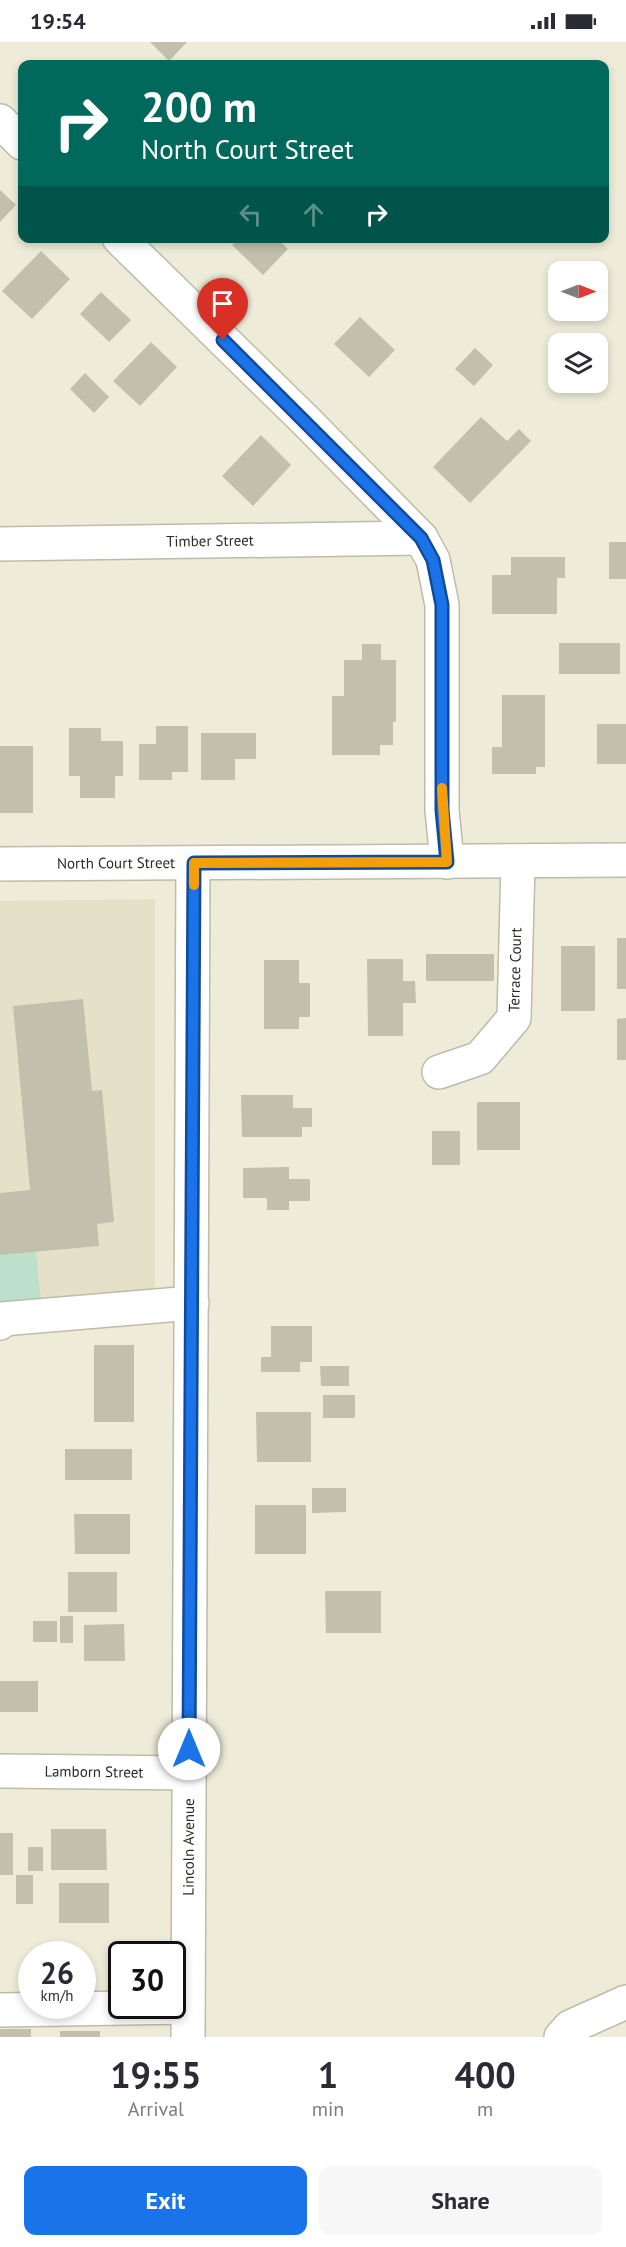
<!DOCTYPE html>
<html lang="en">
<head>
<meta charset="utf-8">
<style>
	body { margin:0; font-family:"PT Sans",sans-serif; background:#f7f7f7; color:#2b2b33; height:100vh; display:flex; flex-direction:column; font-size:22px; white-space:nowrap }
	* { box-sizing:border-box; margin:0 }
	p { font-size:20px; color:#7c7c81 }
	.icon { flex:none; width:33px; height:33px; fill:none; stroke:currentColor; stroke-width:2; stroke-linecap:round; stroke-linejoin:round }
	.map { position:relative; height:1995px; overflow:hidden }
	.details { display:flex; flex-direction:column; background:#fff; flex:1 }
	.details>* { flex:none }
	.hud { position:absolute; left:18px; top:18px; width:591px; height:183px; border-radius:12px; box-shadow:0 3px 9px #0003; background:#00695c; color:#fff; overflow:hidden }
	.needle { width:39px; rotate:90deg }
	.controls { position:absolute; left:548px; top:219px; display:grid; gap:12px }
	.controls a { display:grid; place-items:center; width:60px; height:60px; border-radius:12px; background:#fff; box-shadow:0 3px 9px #0003; font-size:30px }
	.speed { position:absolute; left:18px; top:1899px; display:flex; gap:12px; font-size:30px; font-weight:700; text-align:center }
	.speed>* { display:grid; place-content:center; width:78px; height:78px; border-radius:50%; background:#fff; box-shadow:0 3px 9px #0003; line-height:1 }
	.speed small { font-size:15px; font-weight:400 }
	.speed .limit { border:3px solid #111; border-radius:9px; background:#fff; color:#111 }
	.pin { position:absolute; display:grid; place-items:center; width:51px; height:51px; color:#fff; margin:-62px -26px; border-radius:50% 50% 50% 0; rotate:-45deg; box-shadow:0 0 6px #0007 }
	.pin .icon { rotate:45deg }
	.me { position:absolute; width:66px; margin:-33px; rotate:0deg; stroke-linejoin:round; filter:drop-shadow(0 0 4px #0008) }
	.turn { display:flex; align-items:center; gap:21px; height:126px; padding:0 24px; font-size:27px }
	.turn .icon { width:78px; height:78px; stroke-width:2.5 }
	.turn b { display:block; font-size:42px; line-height:51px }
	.lanes { display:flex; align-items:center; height:57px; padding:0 24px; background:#0003; justify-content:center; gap:30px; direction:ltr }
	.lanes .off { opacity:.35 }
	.eta { display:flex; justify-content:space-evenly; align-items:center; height:102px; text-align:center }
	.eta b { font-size:36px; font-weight:700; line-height:42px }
	.primary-button { display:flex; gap:12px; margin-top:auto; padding:12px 24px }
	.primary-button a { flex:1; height:69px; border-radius:12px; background:#1a73e8; color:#fff; font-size:24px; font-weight:700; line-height:69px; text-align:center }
	.primary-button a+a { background:#f7f7f7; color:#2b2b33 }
	.status { display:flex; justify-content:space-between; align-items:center; height:42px; padding:0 30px; background:#fff; direction:ltr }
	.status svg { height:16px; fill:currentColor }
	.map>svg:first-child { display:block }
</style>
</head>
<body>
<div class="status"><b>19:54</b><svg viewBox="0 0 49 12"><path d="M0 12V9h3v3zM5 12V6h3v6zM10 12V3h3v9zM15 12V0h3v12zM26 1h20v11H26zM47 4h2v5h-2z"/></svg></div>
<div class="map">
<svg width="626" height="1995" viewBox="0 0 626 1995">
	<rect width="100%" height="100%" fill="#eeecd9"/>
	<path fill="#e5e1c8" d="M 155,857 L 155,1265 L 0,1269 L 0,859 Z"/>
	<path fill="#bce0cc" d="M 36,1210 L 41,1258 L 0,1269 L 0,1213 Z"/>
	<path fill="#c2bfad" d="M 150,0 L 187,0 L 169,19 Z
		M 0,148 L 16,163 L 0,180 Z
		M 239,196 L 276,196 L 288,207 L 263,233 L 232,203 Z
		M 41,209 L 70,237 L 32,277 L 2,249 Z
		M 101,250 L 131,278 L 109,300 L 80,272 Z
		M 360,275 L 395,308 L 369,335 L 334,302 Z
		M 151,300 L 177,325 L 140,364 L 113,339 Z
		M 475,306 L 493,323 L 474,344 L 455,327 Z
		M 85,331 L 109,355 L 94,371 L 70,347 Z
		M 481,375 L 507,399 L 519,387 L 531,399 L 470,461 L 433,425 Z
		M 261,393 L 291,423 L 253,464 L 222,434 Z
		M 609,500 L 626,500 L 626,537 L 609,537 Z
		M 511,515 L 565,515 L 565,536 L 557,536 L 557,572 L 492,572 L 492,533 L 511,533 Z
		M 559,601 L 620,601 L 620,632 L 559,632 Z
		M 362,602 L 381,602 L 381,618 L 396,618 L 396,680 L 393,680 L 393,703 L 380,703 L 380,713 L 332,713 L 332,654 L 344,654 L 344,618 L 362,618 Z
		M 502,653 L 545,653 L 545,725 L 536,725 L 536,732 L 492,732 L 492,705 L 502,705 Z
		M 597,682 L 626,682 L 626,722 L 597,722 Z
		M 156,684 L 188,684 L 188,730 L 172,730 L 172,738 L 139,738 L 139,702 L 156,702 Z
		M 69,686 L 101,686 L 101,699 L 123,699 L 123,734 L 115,734 L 115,756 L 80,756 L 80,734 L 69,734 Z
		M 201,691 L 256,691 L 256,717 L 235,717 L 235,738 L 201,738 Z
		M 0,704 L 33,704 L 33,771 L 0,771 Z
		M 617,896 L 626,896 L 626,947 L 617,947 Z
		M 561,904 L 595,904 L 595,969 L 561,969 Z
		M 426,912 L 494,912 L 494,939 L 426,939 Z
		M 367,917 L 403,917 L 403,939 L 415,939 L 416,961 L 403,961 L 403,994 L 368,994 Z
		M 264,918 L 299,918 L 299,941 L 310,941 L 310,975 L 299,975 L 299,987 L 264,987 Z
		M 83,957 L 92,1049 L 102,1048 L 114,1180 L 97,1182 L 99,1204 L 0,1213 L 0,1151 L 30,1148 L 13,964 Z
		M 626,976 L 626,1018 L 617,1018 L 617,977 Z
		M 241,1053 L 293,1053 L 293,1066 L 312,1066 L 312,1085 L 302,1085 L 302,1095 L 242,1095 Z
		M 477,1060 L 520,1060 L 520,1108 L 477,1108 Z
		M 432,1089 L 460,1089 L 460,1123 L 432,1123 Z
		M 289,1125 L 289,1137 L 310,1137 L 310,1159 L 289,1159 L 289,1168 L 267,1168 L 267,1156 L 243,1156 L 243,1126 Z
		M 271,1284 L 312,1284 L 312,1320 L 300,1320 L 300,1330 L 261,1330 L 261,1315 L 271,1315 Z
		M 94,1303 L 134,1303 L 134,1380 L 94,1380 Z
		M 320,1324 L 349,1324 L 349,1344 L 321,1344 Z
		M 323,1353 L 355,1353 L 355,1376 L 323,1376 Z
		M 256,1370 L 311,1370 L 311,1420 L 257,1420 Z
		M 65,1407 L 132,1407 L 132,1438 L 65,1438 Z
		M 312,1446 L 346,1446 L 346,1470 L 312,1471 Z
		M 255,1463 L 306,1463 L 306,1512 L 255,1512 Z
		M 74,1472 L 130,1472 L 130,1512 L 75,1512 Z
		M 68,1530 L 117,1530 L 117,1570 L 68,1570 Z
		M 325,1549 L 381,1549 L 381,1591 L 326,1591 Z
		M 60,1574 L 73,1574 L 73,1601 L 60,1601 Z
		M 33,1579 L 57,1579 L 57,1600 L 33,1600 Z
		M 124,1582 L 125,1619 L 84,1619 L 84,1583 Z
		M 0,1639 L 38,1639 L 38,1670 L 0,1670 Z
		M 51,1787 L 106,1787 L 107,1828 L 51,1828 Z
		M 0,1791 L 13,1791 L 13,1833 L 0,1833 Z
		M 28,1805 L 43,1805 L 43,1829 L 28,1829 Z
		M 16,1833 L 33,1833 L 33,1862 L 16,1862 Z
		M 59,1841 L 109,1841 L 109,1881 L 59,1881 Z
		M 0,1987 L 31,1987 L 31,1995 L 0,1995 Z
		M 60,1989 L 100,1989 L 100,1995 L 60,1995 Z"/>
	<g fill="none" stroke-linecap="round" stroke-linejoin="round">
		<defs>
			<g id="minor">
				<path d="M 0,79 L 22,101"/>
				<path d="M 119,196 L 306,379 L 421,496 L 433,518 L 442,563 L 442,768 L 447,820"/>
				<path id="s1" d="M 0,502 L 421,496"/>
				<path id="s2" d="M 439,1030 L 480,1016 L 514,976 L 518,820"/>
				<path d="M 0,1281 L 2,1277 L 192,1261"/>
				<path id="s3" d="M 0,1729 L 189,1731"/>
				<path d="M 0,1968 L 188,1965"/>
				<path id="s4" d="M 188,1995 L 193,821"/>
				<path d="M 561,1995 L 570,1985 L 626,1960"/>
			</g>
			<g id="major">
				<path id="s5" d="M 0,822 L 626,818"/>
			</g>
		</defs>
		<use href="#minor" stroke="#bebba9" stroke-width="36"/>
		<use href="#major" stroke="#bebba9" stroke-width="36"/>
		<use href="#minor" stroke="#fff" stroke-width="33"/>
		<use href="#major" stroke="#fff" stroke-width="33"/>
	</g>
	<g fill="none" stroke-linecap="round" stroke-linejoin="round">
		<defs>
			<path id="route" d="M 189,1707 L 194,821 L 447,820 L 442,768 L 442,563 L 433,518 L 421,496 L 223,298"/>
		</defs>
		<use href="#route" stroke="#114b97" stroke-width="15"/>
		<use href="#route" stroke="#1a73e8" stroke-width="10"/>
		<path stroke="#f59e0b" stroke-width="10" d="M 194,843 L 194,821 L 447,820 L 442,746"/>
	</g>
	<g text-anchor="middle" stroke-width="5" stroke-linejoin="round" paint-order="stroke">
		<g font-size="15" fill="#2b2a23" stroke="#eeecd9">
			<text dy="5" stroke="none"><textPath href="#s1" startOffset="210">Timber Street</textPath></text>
			<text dy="5" stroke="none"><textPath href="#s5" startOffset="116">North Court Street</textPath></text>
			<text dy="5" stroke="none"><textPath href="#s2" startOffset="144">Terrace Court</textPath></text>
			<text dy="5" stroke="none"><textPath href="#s3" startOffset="94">Lamborn Street</textPath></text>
			<text dy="5" stroke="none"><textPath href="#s4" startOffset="190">Lincoln Avenue</textPath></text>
		</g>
	</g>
</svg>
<div class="controls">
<a><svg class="needle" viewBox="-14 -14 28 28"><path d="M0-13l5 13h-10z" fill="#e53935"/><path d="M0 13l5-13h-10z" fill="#7c7c81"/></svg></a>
<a><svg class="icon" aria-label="layers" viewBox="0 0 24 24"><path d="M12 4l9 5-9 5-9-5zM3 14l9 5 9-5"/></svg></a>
</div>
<div class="speed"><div>26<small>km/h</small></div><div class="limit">30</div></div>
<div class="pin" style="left:223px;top:298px;background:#d93025"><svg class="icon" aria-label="arrive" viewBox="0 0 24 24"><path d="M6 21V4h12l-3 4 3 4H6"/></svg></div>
<svg class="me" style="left:189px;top:1707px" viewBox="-20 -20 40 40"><circle r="19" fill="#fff"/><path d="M0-13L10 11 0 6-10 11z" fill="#1a73e8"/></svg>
<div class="hud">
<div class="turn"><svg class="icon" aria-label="right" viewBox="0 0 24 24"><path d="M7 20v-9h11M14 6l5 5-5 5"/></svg><div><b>200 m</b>North Court Street</div></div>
<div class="lanes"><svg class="icon off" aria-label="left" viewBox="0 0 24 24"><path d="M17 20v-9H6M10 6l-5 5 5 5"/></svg><svg class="icon off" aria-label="ahead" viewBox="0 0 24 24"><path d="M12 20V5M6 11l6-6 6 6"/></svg><svg class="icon" aria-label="right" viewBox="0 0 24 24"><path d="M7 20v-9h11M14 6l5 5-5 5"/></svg></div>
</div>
</div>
<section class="details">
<div class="eta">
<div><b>19:55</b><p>Arrival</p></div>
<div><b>1</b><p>min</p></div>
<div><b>400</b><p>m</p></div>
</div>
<div class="primary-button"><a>Exit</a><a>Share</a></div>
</section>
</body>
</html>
